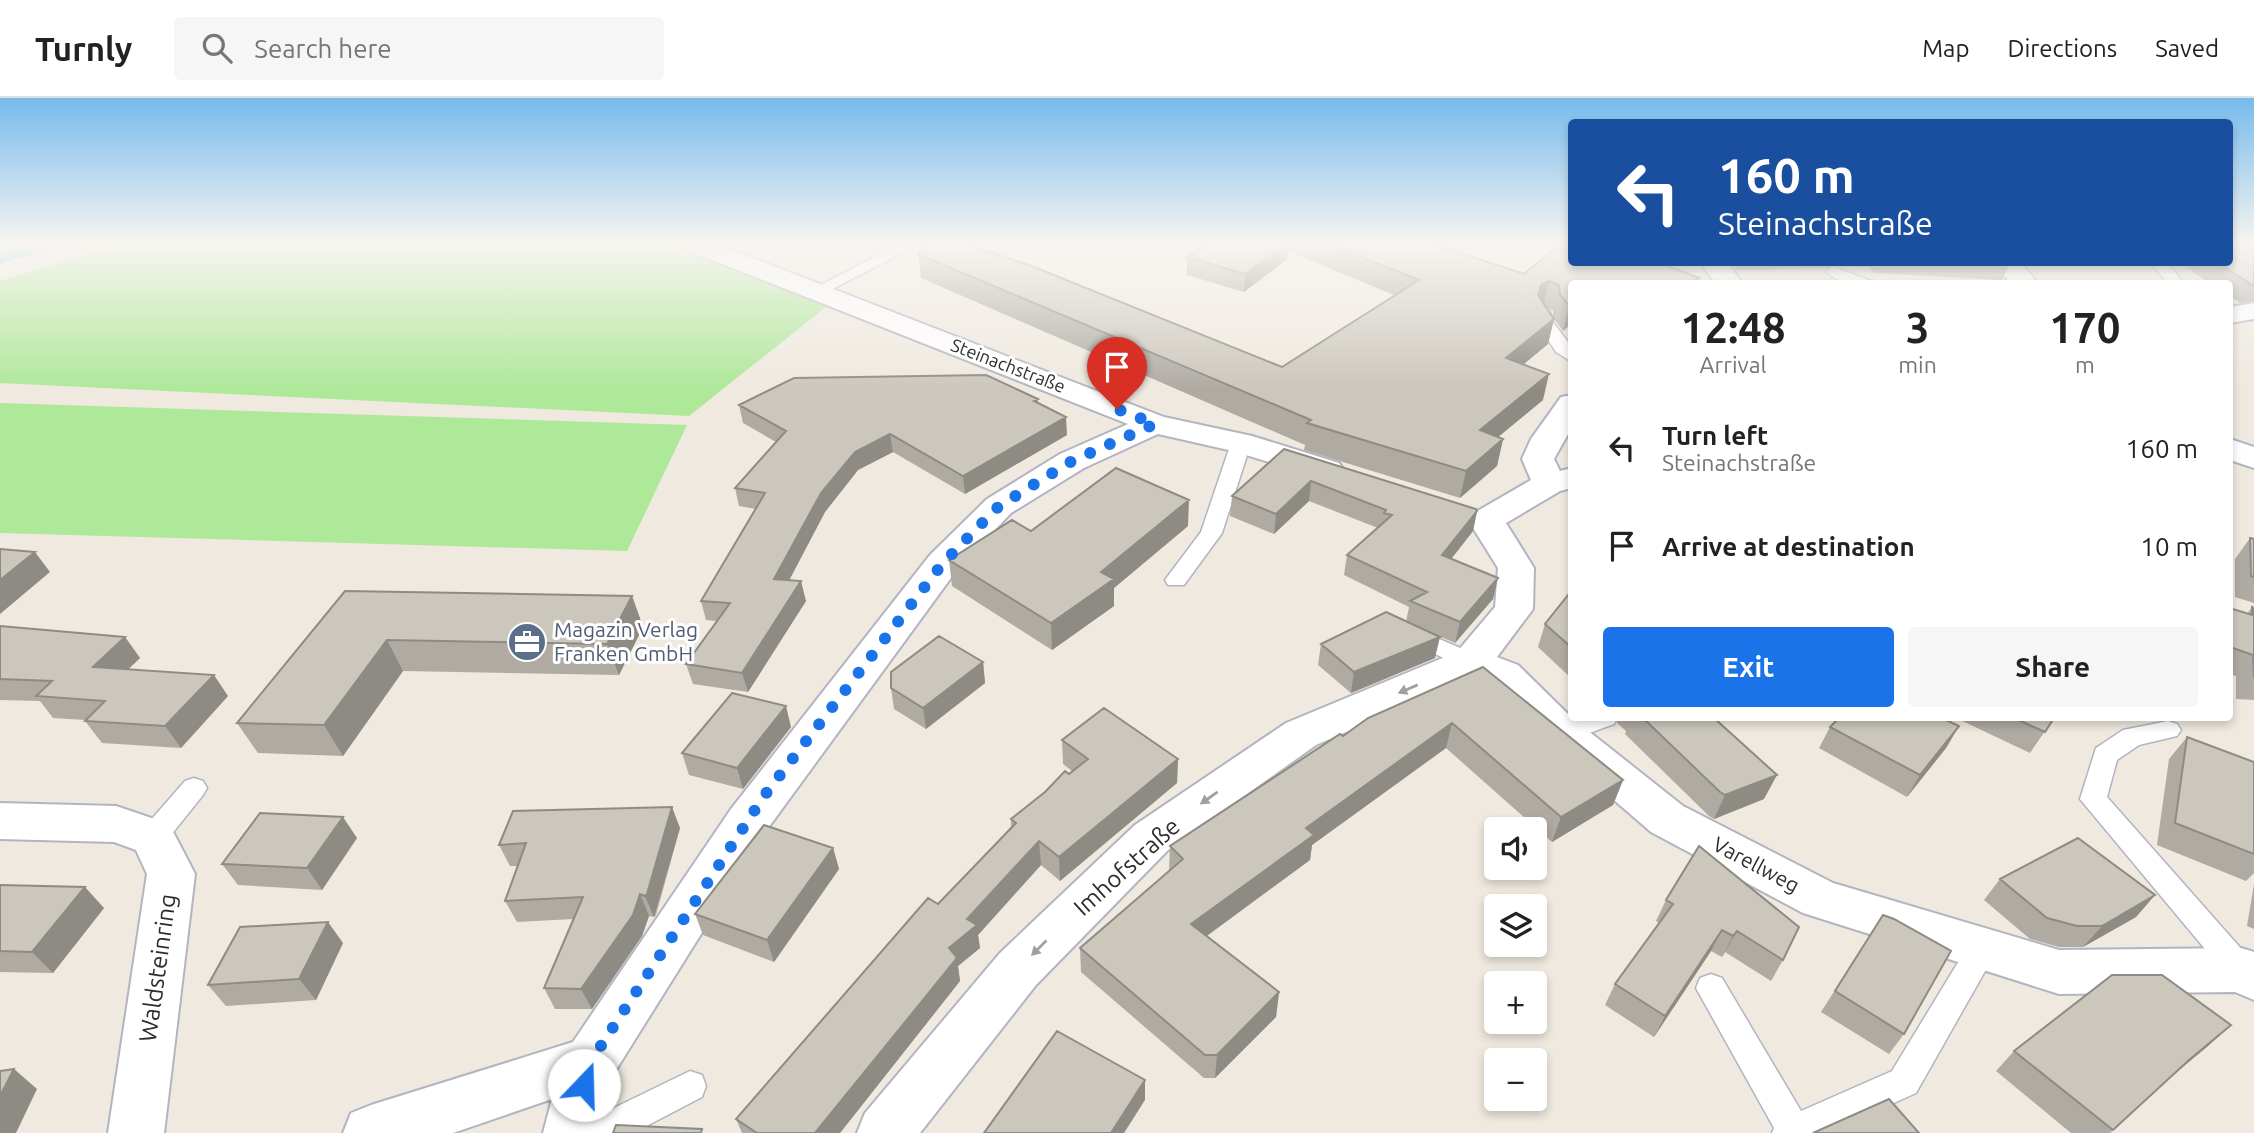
<!DOCTYPE html>
<html lang="en">
<head>
<meta charset="utf-8">
<style>
	body { margin:0; font-family:Ubuntu,sans-serif; background:#f6f6f6; color:#222; height:100vh; display:flex; flex-direction:column; font-size:26px; white-space:nowrap }
	* { box-sizing:border-box; margin:0 }
	p { font-size:23px; color:#767676 }
	.icon { flex:none; width:38px; height:38px; fill:none; stroke:currentColor; stroke-width:2; stroke-linecap:round; stroke-linejoin:round }
	.map { position:relative; flex:1; overflow:hidden }
	.drawer { position:absolute; left:1568px; top:182px; width:665px; height:441px; display:flex; flex-direction:column; background:#fff; border-radius:7px; box-shadow:0 4px 10px #0003 }
	.drawer>* { flex:none }
	.hud { position:absolute; left:1568px; top:21px; width:665px; height:147px; border-radius:7px; box-shadow:0 4px 10px #0003; background:#1a4fa0; color:#fff; overflow:hidden }
	.buttons { position:absolute; left:1484px; top:719px; display:grid; gap:14px }
	.buttons a { display:grid; place-items:center; width:63px; height:63px; border-radius:7px; background:#fff; box-shadow:0 4px 10px #0003; font-size:35px }
	.pin { position:absolute; display:grid; place-items:center; width:60px; height:60px; color:#fff; margin:-72px -30px; border-radius:50% 50% 50% 0; rotate:-45deg; box-shadow:0 0 7px #0007 }
	.pin .icon { rotate:45deg }
	.me { position:absolute; width:77px; margin:-38px; rotate:21deg; stroke-linejoin:round; filter:drop-shadow(0 0 5px #0008) }
	.turn { display:flex; align-items:center; gap:24px; height:147px; padding:0 35px; font-size:32px }
	.turn .icon { width:91px; height:91px; stroke-width:2.5 }
	.turn b { display:block; font-size:49px; line-height:60px }
	.eta { display:flex; justify-content:space-evenly; align-items:center; height:119px; text-align:center }
	.eta b { font-size:42px; font-weight:700; line-height:49px }
	.button { display:flex; gap:14px; margin-top:auto; padding:14px 35px }
	.button a { flex:1; height:80px; border-radius:7px; background:#1a73e8; color:#fff; font-size:28px; font-weight:700; line-height:80px; text-align:center }
	.button a+a { background:#f6f6f6; color:#222 }
	ul { padding:0; list-style:none }
	li { display:flex; align-items:center; gap:21px; height:98px; padding:0 35px }
	li div { flex:1 }
	li b { display:block; font-size:26px }
	li em { font-style:normal }
	header { display:flex; align-items:center; gap:42px; box-sizing:border-box; height:98px; padding:0 35px; background:#fff; border-bottom:2px solid #e0e0e0 }
	header strong { font-size:33px }
	nav { display:flex; gap:38px; margin-inline-start:auto; font-size:24px }
	.search { width:490px; height:63px; background:#f6f6f6; display:flex; align-items:center; gap:18px; box-sizing:border-box; padding:0 24px; border-radius:7px; color:#767676; font-size:26px }
	.map>svg:first-child { display:block }
</style>
</head>
<body>
<header>
<strong>Turnly</strong>
<div class="search"><svg class="icon" aria-label="search" viewBox="0 0 24 24"><circle cx="10" cy="10" r="6"/><path d="M15 15l6 6"/></svg>Search here</div>
<nav><a>Map</a><a>Directions</a><a>Saved</a></nav>
</header>
<div class="map">
<svg width="2254" height="1035" viewBox="0 0 2254 1035">
	<rect width="100%" height="100%" fill="#efe9df"/>
	<path fill="#aee899" d="M 113,147 L 674,147 L 826,209 L 689,318 L 0,285 L 0,183 Z
		M 0,305 L 687,327 L 627,453 L 0,435 Z"/>
	<path fill="#6ec6f5" d="M 27,147 L 63,147 L 0,166 L 0,155 Z"/>
	<g fill="none" stroke-linecap="round" stroke-linejoin="round">
		<defs>
			<path id="service" d="M 898,147 L 917,147 L 823,196 L 817,198 L 809,193 Z
				M 2150,164 L 2166,164 L 2185,186 L 2168,186 Z
				M 1834,169 L 1871,183 L 1873,186 C 1856,186 1839,186 1826,174 L 1829,171 Z
				M 1544,210 L 1550,212 L 1551,222 L 1572,249 L 1572,264 L 1556,254 L 1535,222 L 1538,212 Z
				M 1241,339 L 1251,345 L 1222,435 L 1184,487 L 1168,487 L 1165,482 L 1201,434 L 1231,345 Z
				M 1411,529 L 1479,558 L 1483,564 L 1479,570 L 1471,572 L 1403,542 L 1399,537 L 1403,532 Z
				M 1577,620 L 1617,620 L 1614,626 C 1596,632 1571,645 1553,639 L 1549,633 L 1553,627 Z
				M 2168,623 L 2177,626 L 2181,632 L 2177,638 L 2139,647 L 2117,662 L 2107,699 L 2252,863 L 2254,868 L 2252,881 L 2241,885 L 2230,881 L 2080,701 L 2096,650 L 2123,632 Z
				M 194,680 L 203,683 L 207,690 L 203,697 L 163,747 L 153,750 L 143,747 L 139,739 L 143,731 L 185,683 Z
				M 1982,839 L 1993,843 L 1997,852 L 1916,995 L 1827,1035 L 1772,1035 L 1774,1030 L 1696,890 L 1700,880 L 1711,876 L 1722,880 L 1801,1013 L 1892,973 L 1971,843 Z
				M 690,973 L 702,977 L 706,988 L 702,999 L 633,1035 L 582,1035 L 587,1023 Z"/>
			<path id="minor" d="M 683,147 L 719,147 L 1164,319 L 1252,338 L 1339,365 L 1344,372 L 1339,379 L 1327,382 L 1233,353 L 1158,336 L 1084,370 L 1011,415 L 956,473 L 763,737 L 616,972 L 599,1035 L 543,1035 L 552,1001 L 453,1035 L 343,1035 L 351,1015 L 371,1007 L 573,944 L 731,711 L 930,457 L 987,401 L 1060,356 L 1128,326 L 687,152 Z
				M 1700,164 L 1727,164 L 1743,186 L 1716,186 Z
				M 1994,164 L 2021,164 L 2038,186 L 2011,186 Z
				M 2254,205 L 2254,221 L 2230,225 L 2230,209 Z
				M 1572,297 L 1572,329 L 1554,361 L 1560,373 L 1572,370 L 1572,390 L 1560,393 L 1506,425 L 1534,470 L 1533,511 L 1497,559 L 1518,567 L 1572,620 L 1683,708 L 1833,785 L 2059,852 L 2241,850 L 2254,854 L 2254,902 L 2235,894 L 2059,896 L 1803,815 L 1651,734 L 1547,644 L 1490,587 L 1472,580 L 1316,647 L 1167,753 L 1036,887 L 920,1035 L 857,1035 L 865,1015 L 1000,855 L 1135,727 L 1286,625 L 1457,554 L 1495,509 L 1498,470 L 1468,422 L 1474,415 L 1531,382 L 1522,361 L 1531,341 L 1561,299 Z
				M 2230,341 L 2254,349 L 2254,370 L 2230,362 Z
				M 0,705 L 116,708 L 169,726 L 195,776 L 164,1035 L 108,1035 L 147,776 L 136,752 L 114,744 L 0,741 Z"/>
		</defs>
		<use href="#service" stroke="#b3b4c1" stroke-width="3"/>
		<use href="#minor" stroke="#b3b4c1" stroke-width="4"/>
		<use href="#service" fill="#fff" fill-rule="evenodd"/>
		<use href="#minor" fill="#fff" fill-rule="evenodd"/>
	</g>
	<path fill="#afaba3" fill-rule="evenodd" d="M 1205,147 L 1437,147 L 1524,176 L 1572,186 L 1572,228 L 1570,227 L 1563,233 L 1554,221 L 1548,246 L 1523,266 L 1543,302 L 1498,339 L 1503,341 L 1497,368 L 1460,400 L 1304,352 L 1305,347 L 921,180 L 918,156 L 1282,269 L 1394,197 L 1288,153 L 1287,161 L 1244,194 L 1187,177 L 1187,159 ZM 1546,209 L 1553,212 L 1553,220 Z
		M 2254,147 L 2254,203 L 2240,205 L 2230,198 L 2230,186 L 2211,186 L 2178,164 L 2230,164 Z
		M 1732,164 L 2008,164 L 2010,166 L 2002,182 L 1874,175 L 1869,169 L 1842,169 L 1835,167 L 1827,170 L 1737,172 Z
		M 1038,301 L 1038,306 L 1067,337 L 965,396 L 893,354 L 858,372 L 825,414 L 789,483 L 806,503 L 748,594 L 693,586 L 686,566 L 717,523 L 706,522 L 701,503 L 756,411 L 739,408 L 735,390 L 776,344 L 743,325 L 739,307 Z
		M 1284,351 L 1477,413 L 1473,433 L 1451,461 L 1493,501 L 1455,545 L 1409,525 L 1435,560 L 1351,595 L 1318,567 L 1321,546 L 1406,524 L 1409,509 L 1344,477 L 1347,457 L 1378,430 L 1309,403 L 1274,436 L 1230,418 L 1232,398 Z
		M 1188,428 L 1114,490 L 1114,508 L 1052,552 L 952,488 L 949,462 L 1031,433 Z
		M 2250,440 L 2254,441 L 2254,505 L 2235,499 L 2235,461 Z
		M 1572,492 L 1572,581 L 1538,549 L 1545,526 Z
		M 345,493 L 632,498 L 643,529 L 619,577 L 403,573 L 343,658 L 258,655 L 237,625 Z
		M 2252,509 L 2254,510 L 2254,602 L 2236,601 L 2236,578 L 2230,576 L 2230,510 L 2247,516 Z
		M 0,528 L 125,539 L 140,560 L 128,571 L 228,598 L 181,650 L 102,645 L 85,623 L 86,622 L 53,620 L 40,603 L 0,602 Z
		M 983,564 L 985,585 L 926,631 L 894,611 L 891,590 Z
		M 1483,569 L 1623,682 L 1613,707 L 1552,744 L 1446,650 L 1312,747 L 1310,762 L 1207,838 L 1279,894 L 1276,919 L 1215,980 L 1204,980 L 1081,874 L 1080,850 L 1169,773 L 1170,748 L 1343,638 Z
		M 1618,620 L 1714,620 L 1764,701 L 1714,721 L 1709,718 L 1625,636 L 1626,633 L 1617,625 Z
		M 1956,620 L 2054,620 L 2030,655 Z
		M 1959,628 L 1946,650 L 1907,699 L 1819,650 L 1830,629 Z
		M 791,629 L 743,691 L 689,677 L 682,655 Z
		M 2187,639 L 2254,664 L 2254,775 L 2246,783 L 2157,747 L 2169,661 Z
		M 1062,642 L 1178,661 L 1177,685 L 1060,783 L 1041,767 L 978,837 L 980,850 L 958,868 L 960,883 L 840,1035 L 742,1035 L 736,1021 L 1011,729 L 1011,721 L 1072,673 L 1063,666 Z
		M 680,730 L 656,817 L 654,819 L 649,818 L 642,838 L 592,911 L 555,911 L 544,890 L 573,821 L 517,824 L 505,803 L 518,768 L 510,768 L 499,747 Z
		M 357,740 L 322,792 L 238,787 L 222,766 Z
		M 1699,748 L 1783,862 L 1771,883 L 1725,854 L 1722,859 L 1711,853 L 1654,939 L 1605,907 L 1615,886 L 1659,825 L 1656,823 L 1666,802 Z
		M 833,750 L 839,771 L 774,864 L 703,837 L 695,816 Z
		M 2000,781 L 2155,797 L 2136,819 L 2083,849 L 2059,849 L 2030,841 L 1984,802 Z
		M 2254,786 L 2254,831 L 2247,828 Z
		M 0,787 L 104,810 L 53,875 L 0,874 Z
		M 1883,817 L 1904,936 L 1889,956 L 1821,914 Z
		M 343,845 L 316,902 L 226,908 L 208,887 Z
		M 2208,948 L 2167,982 L 2110,1035 L 2071,1035 L 1996,973 L 2014,953 Z"/>
	<path fill="#8e8b84" d="M 1284,147 L 1288,147 L 1287,161 L 1244,194 L 1245,176 Z
		M 1829,164 L 1836,164 L 1835,167 L 1827,170 Z
		M 1699,180 L 1697,186 L 1689,186 Z
		M 1549,183 L 1543,208 L 1532,221 L 1541,187 Z
		M 1572,206 L 1572,220 L 1570,227 L 1563,233 L 1569,208 Z
		M 1554,221 L 1548,246 L 1500,286 L 1506,260 Z
		M 1549,276 L 1543,302 L 1474,359 L 1480,332 Z
		M 1066,319 L 1067,337 L 965,396 L 963,378 Z
		M 890,336 L 893,354 L 858,372 L 825,414 L 779,501 L 774,481 L 821,395 L 855,354 Z
		M 1503,341 L 1497,368 L 1460,400 L 1466,373 Z
		M 1311,383 L 1309,403 L 1274,436 L 1276,416 Z
		M 1189,402 L 1188,428 L 1114,490 L 1114,508 L 1052,552 L 1051,525 L 1101,474 Z
		M 1477,413 L 1473,433 L 1438,478 L 1442,457 Z
		M 35,454 L 50,474 L 0,516 L 0,482 Z
		M 1498,480 L 1493,501 L 1455,545 L 1460,524 Z
		M 801,483 L 806,503 L 748,594 L 742,575 Z
		M 632,498 L 643,529 L 619,577 L 607,546 Z
		M 125,539 L 140,560 L 109,590 L 93,569 Z
		M 1440,539 L 1435,560 L 1351,595 L 1354,574 Z
		M 387,542 L 403,573 L 343,658 L 324,627 Z
		M 983,564 L 985,585 L 926,631 L 923,610 Z
		M 214,577 L 228,598 L 181,650 L 165,628 Z
		M 786,608 L 791,629 L 743,691 L 737,670 Z
		M 1452,625 L 1446,650 L 1312,747 L 1310,762 L 1190,850 L 1191,826 L 1306,730 Z
		M 1959,628 L 1946,650 L 1907,699 L 1920,677 Z
		M 1178,661 L 1177,685 L 1060,783 L 1059,759 Z
		M 1777,677 L 1764,701 L 1714,721 L 1725,697 Z
		M 1623,682 L 1613,707 L 1552,744 L 1561,719 Z
		M 672,709 L 680,730 L 654,819 L 645,798 Z
		M 343,719 L 357,740 L 322,792 L 307,770 Z
		M 1039,743 L 1041,767 L 978,837 L 980,850 L 958,868 L 960,883 L 840,1035 L 815,1035 L 949,850 L 967,821 Z
		M 833,750 L 839,771 L 774,864 L 767,842 Z
		M 85,789 L 104,810 L 53,875 L 32,854 Z
		M 640,796 L 649,818 L 642,838 L 592,911 L 581,891 Z
		M 2155,797 L 2136,819 L 2083,849 L 2102,828 Z
		M 328,824 L 343,845 L 316,902 L 299,881 Z
		M 1722,832 L 1711,853 L 1654,939 L 1665,918 Z
		M 1737,833 L 1725,854 L 1722,859 L 1733,838 Z
		M 1279,894 L 1276,919 L 1215,980 L 1217,957 Z
		M 2231,927 L 2208,948 L 2167,982 L 2189,962 Z
		M 14,971 L 37,991 L 16,1035 L 0,1035 L 0,998 Z
		M 1145,982 L 1145,1002 L 1124,1035 L 1111,1035 Z"/>
	<path fill="#cbc7bd" stroke="#8e8b84" stroke-width="2" d="M 921,147 L 968,147 L 1029,167 L 1282,269 L 1419,182 L 1332,147 L 1437,147 L 1524,176 L 1559,147 L 1572,147 L 1572,164 L 1658,164 L 1699,180 L 1689,186 L 1572,186 L 1572,206 L 1569,208 L 1560,196 L 1559,187 L 1549,183 L 1541,187 L 1538,197 L 1554,221 L 1506,260 L 1549,276 L 1480,332 L 1503,341 L 1466,373 L 1307,325 L 1311,322 L 918,156 Z
		M 1205,147 L 1284,147 L 1245,176 L 1187,159 Z
		M 2230,147 L 2254,147 L 2254,186 L 2252,187 L 2217,164 L 2230,164 Z
		M 1972,164 L 2008,164 L 2010,166 Z
		M 986,277 L 1038,301 L 1034,303 L 1066,319 L 963,378 L 890,336 L 855,354 L 821,395 L 774,481 L 801,483 L 742,575 L 686,566 L 730,505 L 701,503 L 765,395 L 735,390 L 786,333 L 739,307 L 794,280 Z
		M 1284,351 L 1476,411 L 1477,413 L 1442,457 L 1498,480 L 1460,524 L 1410,503 L 1427,494 L 1347,457 L 1392,417 L 1384,415 L 1386,412 L 1311,383 L 1276,416 L 1232,398 Z
		M 1116,370 L 1189,402 L 1101,474 L 1114,481 L 1051,525 L 949,462 L 1012,422 L 1031,433 Z
		M 2250,440 L 2254,441 L 2254,479 L 2251,478 Z
		M 0,451 L 35,454 L 0,482 Z
		M 1572,492 L 1572,550 L 1545,526 Z
		M 345,493 L 632,498 L 607,546 L 387,542 L 324,627 L 237,625 Z
		M 2252,509 L 2254,510 L 2254,580 L 2253,557 L 2230,549 L 2230,510 L 2252,517 Z
		M 1386,514 L 1440,539 L 1354,574 L 1321,546 Z
		M 0,528 L 125,539 L 93,569 L 214,577 L 165,628 L 85,623 L 105,603 L 36,598 L 52,583 L 0,581 Z
		M 939,538 L 983,564 L 923,610 L 891,590 L 891,574 Z
		M 1483,569 L 1623,682 L 1561,719 L 1452,625 L 1306,730 L 1314,737 L 1191,826 L 1279,894 L 1217,957 L 1205,957 L 1080,850 L 1183,761 L 1170,748 L 1340,636 L 1343,638 L 1368,620 Z
		M 732,595 L 786,608 L 737,670 L 682,655 Z
		M 1104,610 L 1178,661 L 1059,759 L 1039,743 L 967,821 L 977,827 L 949,850 L 957,860 L 815,1035 L 757,1035 L 736,1021 L 928,800 L 938,806 L 1016,725 L 1011,721 L 1045,694 L 1065,673 L 1069,676 L 1088,661 L 1062,642 Z
		M 1643,620 L 1714,620 L 1777,677 L 1725,697 L 1720,694 Z
		M 1839,620 L 1942,620 L 1959,628 L 1920,677 L 1830,629 Z
		M 2014,620 L 2054,620 L 2045,634 Z
		M 2187,639 L 2254,664 L 2254,756 L 2175,725 Z
		M 672,709 L 647,796 L 645,798 L 640,796 L 633,817 L 581,891 L 544,890 L 583,799 L 505,803 L 526,745 L 499,747 L 513,713 Z
		M 260,715 L 343,719 L 307,770 L 222,766 Z
		M 764,727 L 833,750 L 767,842 L 695,816 Z
		M 2078,740 L 2155,797 L 2102,828 L 2077,828 L 2047,820 L 2000,781 Z
		M 1699,748 L 1799,829 L 1783,862 L 1737,833 L 1733,838 L 1722,832 L 1665,918 L 1615,886 L 1673,806 L 1666,802 Z
		M 0,787 L 85,789 L 32,854 L 0,853 Z
		M 1883,817 L 1894,821 L 1951,853 L 1904,936 L 1835,893 Z
		M 328,824 L 299,881 L 208,887 L 240,829 Z
		M 2112,877 L 2162,877 L 2231,927 L 2189,962 L 2113,1032 L 2014,953 Z
		M 1057,933 L 1145,982 L 1111,1035 L 984,1035 Z
		M 14,971 L 0,998 L 0,973 Z
		M 1889,1001 L 1919,1035 L 1813,1035 Z
		M 616,1027 L 702,1031 L 701,1035 L 613,1035 Z"/>
	<defs><path id="oneway-solid" d="M-6-.8H1V-3.2L6.5 0L1 3.2V.8H-6Z" transform="scale(1.75)"/></defs>
	<g fill="#a0a0a0">
		<use href="#oneway-solid" transform="translate(1408 591) rotate(157)"/>
		<use href="#oneway-solid" transform="translate(1209 700) rotate(145)"/>
		<use href="#oneway-solid" transform="translate(1039 850) rotate(135)"/>
	</g>
	<linearGradient id="sky" x2="0" y2="1"><stop stop-color="#77bbed"/><stop offset="0.5" stop-color="#f8f5f1"/><stop offset="1" stop-color="#f8f5f1" stop-opacity="0"/></linearGradient>
	<rect width="2254" height="292" fill="url(#sky)"/>
	<g fill="none" stroke-linecap="round" stroke-linejoin="round">
		<path stroke="#1a73e8" stroke-width="12" stroke-dasharray="0 21.6" d="M 584,987 L 591,963 L 764,698 L 943,465 L 999,408 L 1072,363 L 1155,326 L 1117,311"/>
	</g>
	<defs>
		<symbol id="office-disc" viewBox="-11 -11 22 22"><circle r="9.5" fill="#5c6f8a" stroke="#fff"/><path d="M-6-3h4V-5.5h4V-3h4V5H-6ZM-1-4.5V-3h2v-1.5ZM-6 0V1H6V0Z" fill="#fff"/></symbol>
	</defs>
	<g fill-rule="evenodd">
		<use href="#office-disc" x="505" y="522" width="44" height="44"/>
	</g>
	<g text-anchor="middle" stroke-width="6" stroke-linejoin="round" paint-order="stroke">
		<g font-size="18" fill="#2d2d2d" stroke="#fff">
			<text transform="translate(1008 268) rotate(21)" y="6">Steinachstraße</text>
		</g>
		<g font-size="21" fill="#4e5e75" stroke="#fff" text-anchor="start">
			<text x="554" y="539">Magazin Verlag<tspan x="554" dy="24">Franken GmbH</tspan></text>
		</g>
		<g font-size="21" fill="#2d2d2d" stroke="#fff">
			<text transform="translate(1756 767) rotate(28)" y="7">Varellweg</text>
		</g>
		<g font-size="24" fill="#2d2d2d" stroke="#fff">
			<text transform="translate(1127 769) rotate(-42)" y="8">Imhofstraße</text>
			<text transform="translate(158 870) rotate(-82)" y="8">Waldsteinring</text>
		</g>
	</g>
</svg>
<div class="buttons">
<a><svg class="icon" aria-label="sound" viewBox="0 0 24 24"><path d="M4 9h4l5-4v14l-5-4H4zM17 9q2 3 0 6"/></svg></a>
<a><svg class="icon" aria-label="layers" viewBox="0 0 24 24"><path d="M12 4l9 5-9 5-9-5zM3 14l9 5 9-5"/></svg></a>
<a>+</a>
<a>−</a>
</div>
<div class="pin" style="left:1117px;top:311px;background:#d93025"><svg class="icon" aria-label="arrive" viewBox="0 0 24 24"><path d="M6 21V4h12l-3 4 3 4H6"/></svg></div>
<svg class="me" style="left:584px;top:987px" viewBox="-20 -20 40 40"><circle r="19" fill="#fff"/><path d="M0-13L10 11 0 6-10 11z" fill="#1a73e8"/></svg>
<div class="hud">
<div class="turn"><svg class="icon" aria-label="left" viewBox="0 0 24 24"><path d="M17 20v-9H6M10 6l-5 5 5 5"/></svg><div><b>160 m</b>Steinachstraße</div></div>
</div>
<section class="drawer">
<div class="eta">
<div><b>12:48</b><p>Arrival</p></div>
<div><b>3</b><p>min</p></div>
<div><b>170</b><p>m</p></div>
</div>
<ul>
<li><svg class="icon" aria-label="left" viewBox="0 0 24 24"><path d="M17 20v-9H6M10 6l-5 5 5 5"/></svg><div><b>Turn left</b><p>Steinachstraße</p></div><em>160 m</em></li>
<li><svg class="icon" aria-label="arrive" viewBox="0 0 24 24"><path d="M6 21V4h12l-3 4 3 4H6"/></svg><div><b>Arrive at destination</b></div><em>10 m</em></li>
</ul>
<div class="button"><a>Exit</a><a>Share</a></div>
</section>
</div>
</body>
</html>
